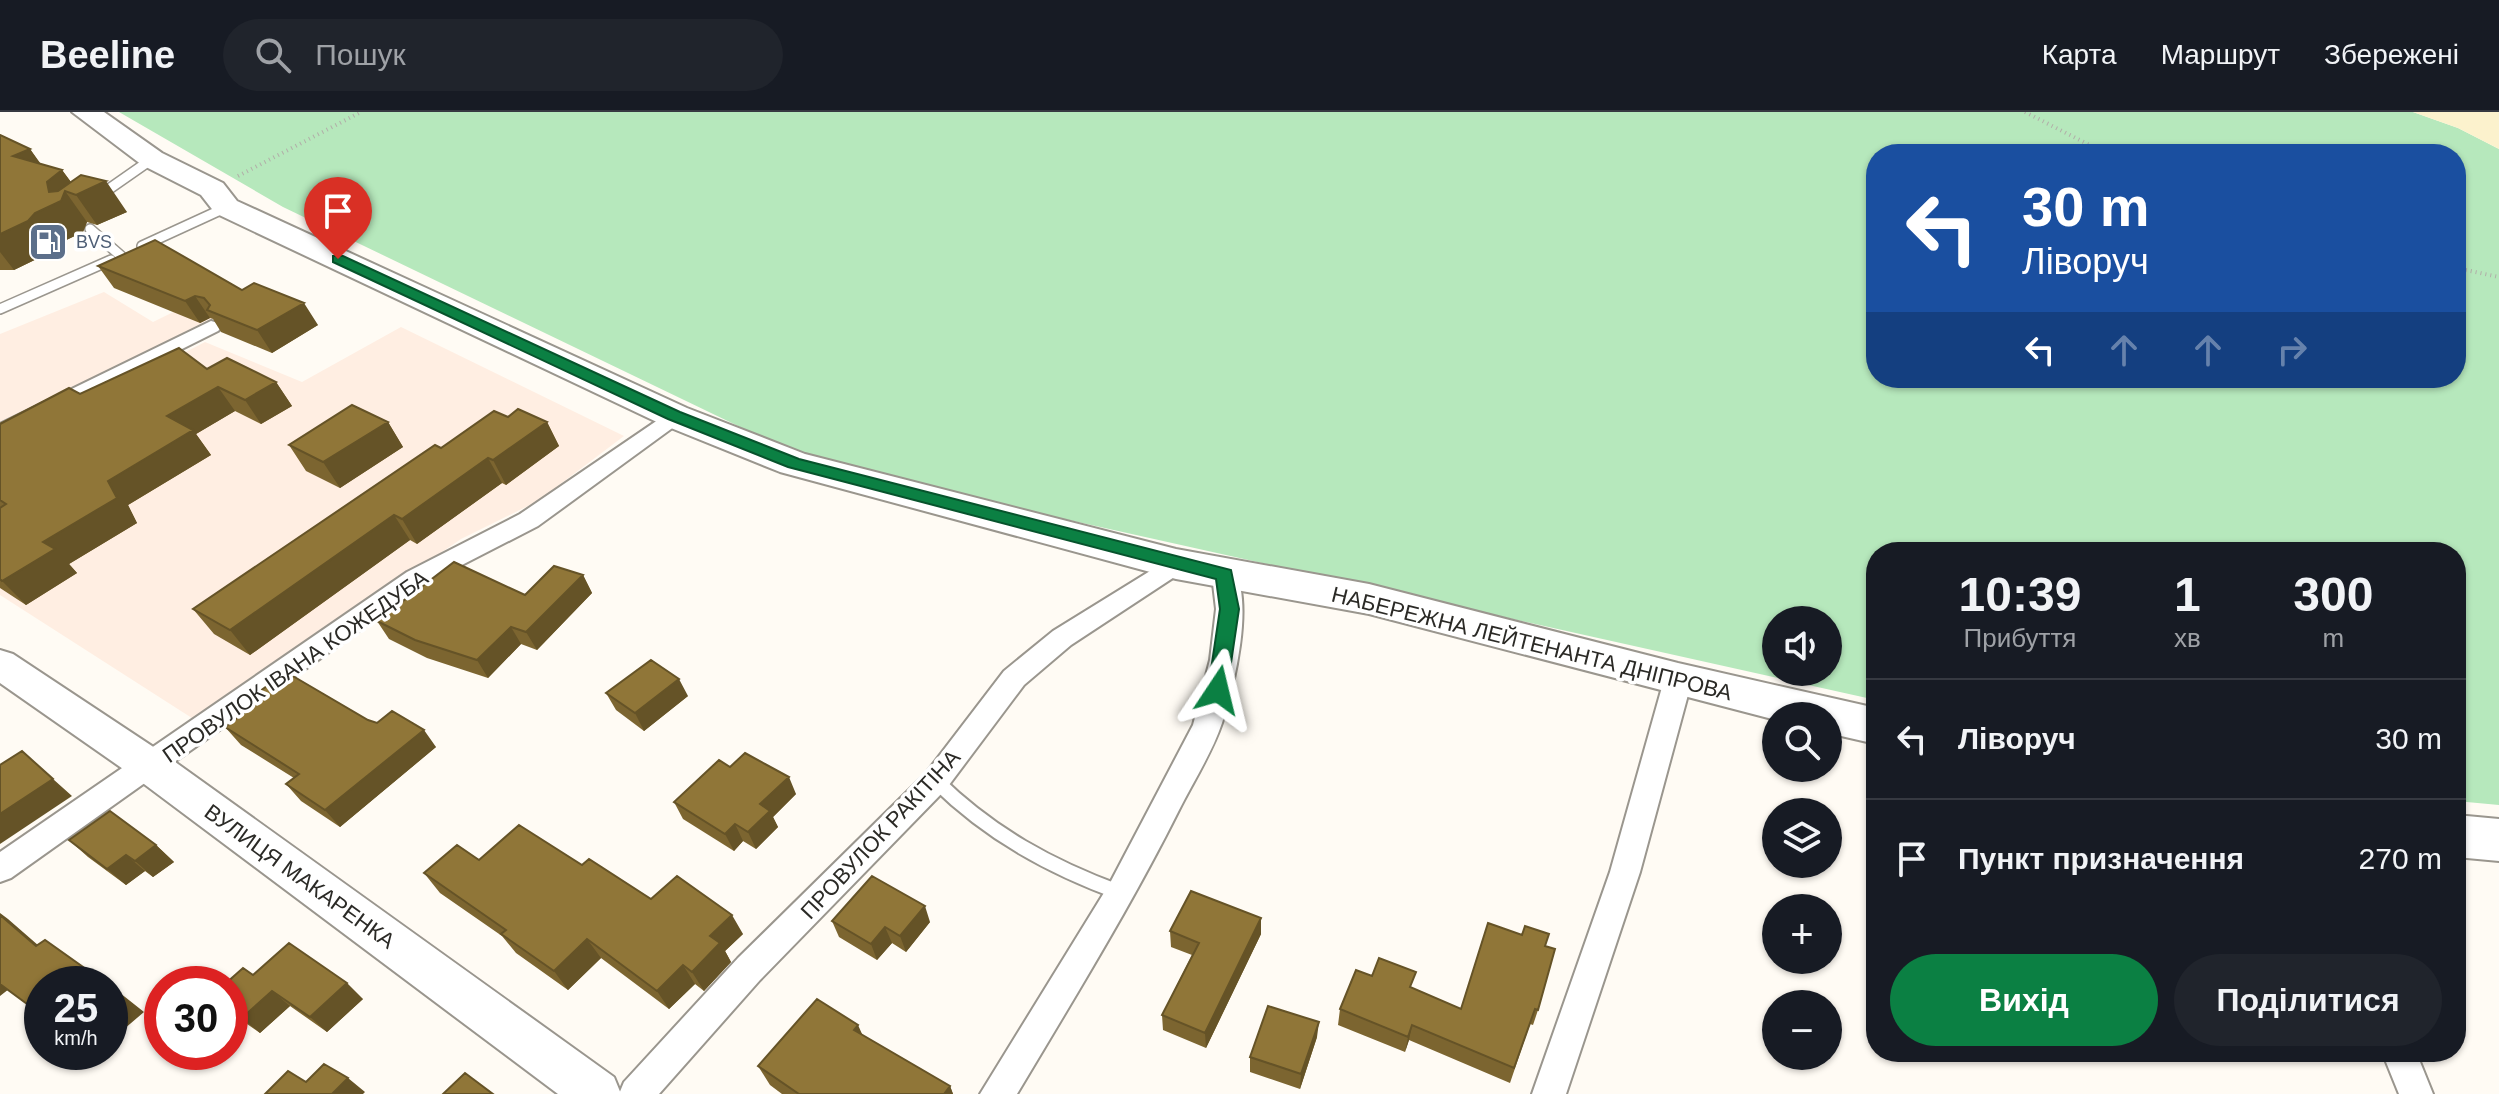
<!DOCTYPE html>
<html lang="uk">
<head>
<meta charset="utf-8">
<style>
	body { margin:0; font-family:Arial,sans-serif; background:#20242c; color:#f1f3f6; height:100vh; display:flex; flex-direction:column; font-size:30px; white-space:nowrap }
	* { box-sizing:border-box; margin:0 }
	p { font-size:26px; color:#9ea1a6 }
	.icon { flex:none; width:44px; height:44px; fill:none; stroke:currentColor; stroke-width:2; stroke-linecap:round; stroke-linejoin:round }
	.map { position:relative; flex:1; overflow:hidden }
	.side { position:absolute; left:1866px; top:430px; width:600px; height:520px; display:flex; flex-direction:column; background:#171b24; border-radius:32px; box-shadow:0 2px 6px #0004 }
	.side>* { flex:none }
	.guide { position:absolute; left:1866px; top:32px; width:600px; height:244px; border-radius:32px; box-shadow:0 2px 6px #0004; background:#1a4fa0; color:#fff; overflow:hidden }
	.buttons { position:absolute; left:1762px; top:494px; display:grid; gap:16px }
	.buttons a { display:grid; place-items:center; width:80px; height:80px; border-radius:50%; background:#171b24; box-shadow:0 2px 6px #0004; font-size:40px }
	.speed { position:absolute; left:24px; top:854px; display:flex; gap:16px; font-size:40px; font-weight:700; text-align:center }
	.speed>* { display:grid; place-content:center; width:104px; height:104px; border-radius:50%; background:#171b24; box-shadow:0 2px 6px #0004; line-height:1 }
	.speed small { font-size:20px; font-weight:400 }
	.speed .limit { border:12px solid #d22; background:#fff; color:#111 }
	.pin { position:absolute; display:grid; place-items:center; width:68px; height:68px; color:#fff; margin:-82px -34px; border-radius:50% 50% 50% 0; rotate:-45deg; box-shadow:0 0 8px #0007 }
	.pin .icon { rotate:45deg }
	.me { position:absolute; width:88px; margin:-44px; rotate:10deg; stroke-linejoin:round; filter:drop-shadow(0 0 6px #0008) }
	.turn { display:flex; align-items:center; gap:28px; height:168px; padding:0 24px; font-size:36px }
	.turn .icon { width:104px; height:104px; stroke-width:2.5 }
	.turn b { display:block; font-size:56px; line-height:68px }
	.lanes { display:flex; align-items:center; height:76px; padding:0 24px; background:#0003; justify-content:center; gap:40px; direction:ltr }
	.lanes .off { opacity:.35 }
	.eta { display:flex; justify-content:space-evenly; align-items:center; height:136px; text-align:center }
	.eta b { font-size:48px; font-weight:800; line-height:56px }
	.primary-button { display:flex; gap:16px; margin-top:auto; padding:16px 24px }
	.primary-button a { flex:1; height:92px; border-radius:48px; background:#0b8043; color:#fff; font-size:32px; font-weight:800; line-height:92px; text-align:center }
	.primary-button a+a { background:#20242c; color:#f1f3f6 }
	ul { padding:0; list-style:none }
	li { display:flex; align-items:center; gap:24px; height:120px; padding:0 24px; border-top:2px solid #363941 }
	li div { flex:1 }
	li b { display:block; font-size:30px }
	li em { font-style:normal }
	header { display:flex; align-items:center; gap:48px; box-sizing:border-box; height:112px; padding:0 40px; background:#171b24; border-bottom:2px solid #363941 }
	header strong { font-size:38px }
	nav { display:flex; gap:44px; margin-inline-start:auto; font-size:28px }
	.search { width:560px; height:72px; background:#20242c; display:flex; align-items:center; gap:20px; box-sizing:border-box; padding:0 28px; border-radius:44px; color:#9ea1a6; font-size:30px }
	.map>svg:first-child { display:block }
</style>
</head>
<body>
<header>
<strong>Beeline</strong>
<div class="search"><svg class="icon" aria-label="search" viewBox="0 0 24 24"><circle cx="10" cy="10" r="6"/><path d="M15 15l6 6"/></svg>Пошук</div>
<nav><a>Карта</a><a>Маршрут</a><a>Збережені</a></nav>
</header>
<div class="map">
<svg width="2499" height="982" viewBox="0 0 2499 982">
	<rect width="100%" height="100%" fill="#fffbf4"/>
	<path fill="#ffeee2" d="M 104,180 L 153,210 L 208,183 L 232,197 L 0,312 L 0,222 Z
		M 401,215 L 624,324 L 538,389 L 461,427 L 195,608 L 0,483 L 0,337 L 205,230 L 302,270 Z"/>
	<path fill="#b6e8bc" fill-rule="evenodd" d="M 119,0 L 2413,0 L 2458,16 L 2499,37 L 2499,693 L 2456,689 L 2456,440 L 1876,440 L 1876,588 L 984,389 L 786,337 L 283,95 ZM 1876,42 L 2456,42 L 2456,266 L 1876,266 ZM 1776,508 L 1828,508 L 1828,560 L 1776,560 Z"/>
	<path fill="#fcf2cd" d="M 2413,0 L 2499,0 L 2499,37 L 2458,16 Z"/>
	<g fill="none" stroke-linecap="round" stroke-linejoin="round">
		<defs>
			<path id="service-far1" d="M 99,84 L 152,47
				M 90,117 L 121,144
				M 142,134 L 227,95
				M 0,197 L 111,148"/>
			<path id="service" d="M 936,669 C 990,722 1050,755 1121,781"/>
			<path id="minor" d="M 211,209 L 218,211 L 222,215 L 218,219 L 0,328 L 0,312 Z
				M 674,297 L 685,304 L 682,309 L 538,414 L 425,472 L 11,766 L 0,770 L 0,740 L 407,460 L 520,402 Z
				M 1176,443 L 1185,446 L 1189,452 L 1185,458 L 1071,533 L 1024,573 L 946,677 L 760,868 L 659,982 L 619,982 L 624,970 L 738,846 L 926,661 L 1004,559 L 1053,519 Z
				M 1225,454 L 1234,457 C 1254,492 1234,574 1222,611 C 1212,641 1193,670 1179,698 C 1130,796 1073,888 1017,982 L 980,982 L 1110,771 L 1193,613 L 1210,548 L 1216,497 L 1212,463 L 1216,457 Z
				M 1678,557 L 1688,561 L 1692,568 L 1640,760 L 1566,982 L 1532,982 L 1610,760 L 1664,568 L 1668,561 Z
				M 2382,940 L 2416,940 L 2433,982 L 2399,982 Z"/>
			<path id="secondary" d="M 0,538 L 13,542 L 164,642 L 614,965 L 621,982 L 558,982 L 136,666 L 0,571 Z"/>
			<path id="primary" d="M 72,0 L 104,0 L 162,41 L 223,71 L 237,89 L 687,296 L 805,342 L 1176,437 L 1369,472 L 1678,551 L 1876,596 L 1876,632 L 1828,621 L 1828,604 L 1776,604 L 1776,608 L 1369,502 L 1176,467 L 780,360 L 661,312 L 215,101 L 201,83 L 142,53 Z
				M 2456,703 L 2499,707 L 2499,749 L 2456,745 Z"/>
		</defs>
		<use href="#service-far1" stroke="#9a968e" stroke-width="12"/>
		<use href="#service" stroke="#9a968e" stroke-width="18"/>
		<use href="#minor" stroke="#9a968e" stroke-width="4"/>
		<use href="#secondary" stroke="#9a968e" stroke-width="4"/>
		<use href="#primary" stroke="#9a968e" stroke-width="4"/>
		<path stroke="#b1aea8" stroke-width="4" stroke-dasharray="1 4" stroke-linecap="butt" d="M 2025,0 L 2107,42
			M 238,64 L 361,0
			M 2456,156 L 2499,165"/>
		<use href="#service-far1" stroke="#fff" stroke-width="9"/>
		<use href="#service" stroke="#fff" stroke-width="14"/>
		<use href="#minor" fill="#fff" fill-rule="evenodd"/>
		<use href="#secondary" fill="#fff" fill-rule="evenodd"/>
		<use href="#primary" fill="#fff" fill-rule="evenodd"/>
	</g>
	<path fill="#7c6530" d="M 0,23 L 30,37 L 40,52 L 62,58 L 71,70 L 127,100 L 97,113 L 87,110 L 83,120 L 58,132 L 51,140 L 14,158 L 0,158 Z
		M 98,154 L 242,178 L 318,213 L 272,241 L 221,220 L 213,207 L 210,206 L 200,211 L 114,176 Z
		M 207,257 L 276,270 L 292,294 L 261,312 L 235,299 L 196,322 L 211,343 L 128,393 L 137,411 L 69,452 L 77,461 L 26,493 L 0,476 L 0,312 L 80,282 Z
		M 508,305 L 547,310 L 559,334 L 506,373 L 502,371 L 417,432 L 410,428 L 250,543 L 214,522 L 193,497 L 441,336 Z
		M 388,310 L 403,335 L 340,376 L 306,359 L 289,333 Z
		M 583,463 L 592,481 L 537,538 L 521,532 L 488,566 L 427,546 L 389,527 L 377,509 L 525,483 Z
		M 606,581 L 688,584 L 644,619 L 616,598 Z
		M 256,582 L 368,608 L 436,635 L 340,715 L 301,689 L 286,672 L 294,666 L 241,633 L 225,615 L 262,588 Z
		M 730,655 L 796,682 L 773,705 L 778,715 L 756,737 L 743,729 L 734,739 L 683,707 L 674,690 Z
		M 69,728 L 156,733 L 174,750 L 153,765 L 145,759 L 126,773 L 88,745 Z
		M 479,748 L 651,787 L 743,822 L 725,839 L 731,850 L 704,879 L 695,872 L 669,897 L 601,846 L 568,878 L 516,841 L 502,824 L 440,781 L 424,761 Z
		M 1261,806 L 1261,822 L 1206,936 L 1163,918 L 1162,903 L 1192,843 L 1171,835 L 1170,819 Z
		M 832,809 L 930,810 L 906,840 L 892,831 L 877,848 L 839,825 Z
		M 1545,834 L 1538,898 L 1533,913 L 1530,912 L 1510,971 L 1409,928 L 1405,940 L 1338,913 L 1340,897 L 1372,864 L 1413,876 L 1461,897 Z
		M 253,863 L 363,887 L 327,920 L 290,894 L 260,921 L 230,900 L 230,872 Z
		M 862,923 L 950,974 L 953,982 L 782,982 L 770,973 L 758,954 Z
		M 1317,925 L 1300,977 L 1250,960 L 1250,945 Z"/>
	<path fill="#655327" d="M 30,37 L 51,66 L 62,58 L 79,81 L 106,69 L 127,100 L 97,113 L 76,83 L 65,79 L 87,110 L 83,120 L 58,132 L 51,140 L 14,158 L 0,140 L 0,122 L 13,44 Z
		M 195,184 L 210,206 L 200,211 L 185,189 Z
		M 304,191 L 318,213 L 272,241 L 257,218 Z
		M 276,270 L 292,294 L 261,312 L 245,288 Z
		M 218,275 L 235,299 L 196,322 L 211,343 L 128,393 L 137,411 L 69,452 L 77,461 L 26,493 L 2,469 L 108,369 L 167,304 Z
		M 388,310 L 403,335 L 340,376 L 323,350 Z
		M 547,310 L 559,334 L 506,373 L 493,348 Z
		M 488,346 L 502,371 L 417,432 L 402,407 Z
		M 394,403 L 410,428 L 250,543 L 230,518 Z
		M 583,463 L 592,481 L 537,538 L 526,520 Z
		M 511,515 L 521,532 L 488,566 L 477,548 Z
		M 679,567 L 688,584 L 644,619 L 635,601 Z
		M 424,618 L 436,635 L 340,715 L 325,698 Z
		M 789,665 L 796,682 L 773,705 L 778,715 L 756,737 L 748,720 L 760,692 Z
		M 53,667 L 72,684 L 0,732 L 0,702 Z
		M 735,712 L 743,729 L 734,739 L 725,722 Z
		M 156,733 L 174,750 L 153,765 L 135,749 Z
		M 126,743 L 145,759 L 126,773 L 107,757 Z
		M 925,794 L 930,810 L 906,840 L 900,824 Z
		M 0,801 L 8,807 L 62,854 L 36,834 L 0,803 Z
		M 732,803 L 743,822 L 725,839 L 731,850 L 704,879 L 692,860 L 710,824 Z
		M 1261,806 L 1261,822 L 1206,936 L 1205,921 Z
		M 885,815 L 892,831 L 877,848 L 871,832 Z
		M 587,827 L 601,846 L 568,878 L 554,859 Z
		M 683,853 L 695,872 L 669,897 L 657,879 Z
		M 0,871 L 9,877 L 0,884 Z
		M 347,871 L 363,887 L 327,920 L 310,905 Z
		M 272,879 L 290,894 L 260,921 L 242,906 Z
		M 120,881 L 144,900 L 110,929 L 110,889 Z
		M 1319,910 L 1317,925 L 1300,977 L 1301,962 Z
		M 858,913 L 867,933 L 854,918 Z
		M 1412,913 L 1409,928 L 1405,940 L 1408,925 Z
		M 348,966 L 365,980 L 363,982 L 332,982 Z
		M 950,974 L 953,982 L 944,982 Z"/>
	<path fill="#907638" stroke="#655327" stroke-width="2" d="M 0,23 L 30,37 L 13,44 L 62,58 L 47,70 L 49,80 L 58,79 L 81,63 L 106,69 L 76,83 L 65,79 L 61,89 L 35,101 L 28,109 L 0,122 Z
		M 155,128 L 242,178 L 254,171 L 304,191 L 257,218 L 207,198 L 210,193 L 204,186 L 195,184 L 185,189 L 98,154 Z
		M 179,236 L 207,257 L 227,246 L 276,270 L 245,288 L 218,275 L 167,304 L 193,318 L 108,369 L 117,386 L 43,430 L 55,437 L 2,469 L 0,467 L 0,396 L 6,392 L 0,388 L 0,312 L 69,276 L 80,282 Z
		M 352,293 L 388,310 L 323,350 L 289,333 Z
		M 518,297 L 547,310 L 493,348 L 488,346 L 402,407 L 394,403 L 230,518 L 193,497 L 435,333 L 441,336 L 494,299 L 508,305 Z
		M 454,450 L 525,483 L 554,454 L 583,463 L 526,520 L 511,515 L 477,548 L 415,528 L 377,509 Z
		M 651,548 L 679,567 L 635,601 L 606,581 Z
		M 286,560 L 368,608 L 377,611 L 392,599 L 424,618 L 325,698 L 286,672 L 299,662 L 225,615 L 264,586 L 256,582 Z
		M 22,639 L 53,667 L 0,702 L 0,653 Z
		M 745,641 L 789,665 L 760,692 L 770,699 L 748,720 L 735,712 L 725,722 L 674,690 L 719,648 L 730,655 Z
		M 110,699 L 156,733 L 135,749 L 126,743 L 107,757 L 69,728 Z
		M 519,713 L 582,753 L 589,747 L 651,787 L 677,764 L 732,803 L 710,824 L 720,831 L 692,860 L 683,853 L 657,879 L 587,827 L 554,859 L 501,822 L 506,818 L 424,761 L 457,733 L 479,748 Z
		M 872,764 L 925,794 L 900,824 L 885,815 L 871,832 L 832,809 Z
		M 1191,779 L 1261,806 L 1205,921 L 1162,903 L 1199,831 L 1170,819 Z
		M 0,803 L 36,834 L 45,828 L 107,872 L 42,872 L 42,903 L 0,872 Z
		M 1488,811 L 1522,823 L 1525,814 L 1549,822 L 1545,834 L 1555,837 L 1538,898 L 1535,897 L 1514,956 L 1412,913 L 1408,925 L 1340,897 L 1356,858 L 1372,864 L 1379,846 L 1416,860 L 1410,875 L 1461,897 Z
		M 289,831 L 347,871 L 310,905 L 272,879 L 242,906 L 230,897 L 230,872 L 225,872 L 243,856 L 253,863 Z
		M 110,874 L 120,881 L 110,889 Z
		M 817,887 L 858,913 L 854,918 L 950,974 L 944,982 L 799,982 L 758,954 Z
		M 1268,894 L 1319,910 L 1301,962 L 1250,945 Z
		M 324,952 L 348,966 L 332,982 L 265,982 L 288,959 L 306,970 Z
		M 465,961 L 493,982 L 443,982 Z"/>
	<path fill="#0b8043" stroke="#07532c" stroke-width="2" d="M 333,144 L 343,144 L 680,300 L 799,347 L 1231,458 L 1239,497 L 1227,578 L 1218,585 L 1208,578 L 1220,497 L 1216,467 L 788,355 L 668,307 L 333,150 Z"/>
	<defs>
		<symbol id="fuel-square" viewBox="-11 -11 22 22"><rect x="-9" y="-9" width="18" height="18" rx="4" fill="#5c6f8a" stroke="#fff"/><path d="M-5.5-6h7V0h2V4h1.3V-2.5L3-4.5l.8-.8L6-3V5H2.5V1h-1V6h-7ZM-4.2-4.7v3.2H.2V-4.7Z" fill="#fff"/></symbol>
	</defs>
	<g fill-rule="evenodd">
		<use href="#fuel-square" x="26" y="108" width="44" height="44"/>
	</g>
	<g text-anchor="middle" stroke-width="7" stroke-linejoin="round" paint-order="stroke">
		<g font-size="18" fill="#4e5e75" stroke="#fff" text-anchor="start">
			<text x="76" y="136">BVS</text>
		</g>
		<g font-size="22" fill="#2b2a26" stroke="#fff">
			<text transform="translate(1532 531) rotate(14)" y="8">НАБЕРЕЖНА ЛЕЙТЕНАНТА ДНІПРОВА</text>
			<text transform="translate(295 554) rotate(-35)" y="8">ПРОВУЛОК ІВАНА КОЖЕДУБА</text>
			<text transform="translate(880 722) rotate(-47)" y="8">ПРОВУЛОК РАКІТІНА</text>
			<text transform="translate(300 764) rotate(36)" y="8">ВУЛИЦЯ МАКАРЕНКА</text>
		</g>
	</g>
</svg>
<div class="buttons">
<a><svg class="icon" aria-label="sound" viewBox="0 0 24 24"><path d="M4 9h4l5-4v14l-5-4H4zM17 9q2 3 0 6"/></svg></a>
<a><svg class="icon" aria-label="search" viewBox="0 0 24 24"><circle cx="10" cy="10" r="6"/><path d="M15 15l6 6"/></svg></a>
<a><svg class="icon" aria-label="layers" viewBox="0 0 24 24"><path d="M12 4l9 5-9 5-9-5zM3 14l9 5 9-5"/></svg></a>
<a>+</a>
<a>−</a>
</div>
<div class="speed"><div>25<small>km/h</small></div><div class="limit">30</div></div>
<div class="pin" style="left:338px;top:147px;background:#d93025"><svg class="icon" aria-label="arrive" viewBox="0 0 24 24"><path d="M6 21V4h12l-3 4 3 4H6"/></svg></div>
<svg class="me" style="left:1218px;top:578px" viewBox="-20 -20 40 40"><path d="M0-17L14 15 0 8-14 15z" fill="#0b8043" stroke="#fff" stroke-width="4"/></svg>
<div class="guide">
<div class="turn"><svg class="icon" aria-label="left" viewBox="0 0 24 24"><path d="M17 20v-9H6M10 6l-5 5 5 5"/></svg><div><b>30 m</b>Ліворуч</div></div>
<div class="lanes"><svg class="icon" aria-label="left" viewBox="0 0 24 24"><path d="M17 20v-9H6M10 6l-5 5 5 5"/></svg><svg class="icon off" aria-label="ahead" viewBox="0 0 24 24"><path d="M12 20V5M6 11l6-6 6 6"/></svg><svg class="icon off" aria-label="ahead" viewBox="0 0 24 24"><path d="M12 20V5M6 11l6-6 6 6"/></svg><svg class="icon off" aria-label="right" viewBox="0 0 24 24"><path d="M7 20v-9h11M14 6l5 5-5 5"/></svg></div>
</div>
<section class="side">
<div class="eta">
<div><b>10:39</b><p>Прибуття</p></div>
<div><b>1</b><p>хв</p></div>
<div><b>300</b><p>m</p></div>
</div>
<ul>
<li><svg class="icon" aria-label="left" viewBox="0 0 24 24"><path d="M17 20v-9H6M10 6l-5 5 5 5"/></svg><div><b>Ліворуч</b></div><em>30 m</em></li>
<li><svg class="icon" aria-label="arrive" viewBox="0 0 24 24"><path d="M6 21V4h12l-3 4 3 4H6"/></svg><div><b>Пункт призначення</b></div><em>270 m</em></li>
</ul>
<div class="primary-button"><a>Вихід</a><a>Поділитися</a></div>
</section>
</div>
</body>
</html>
